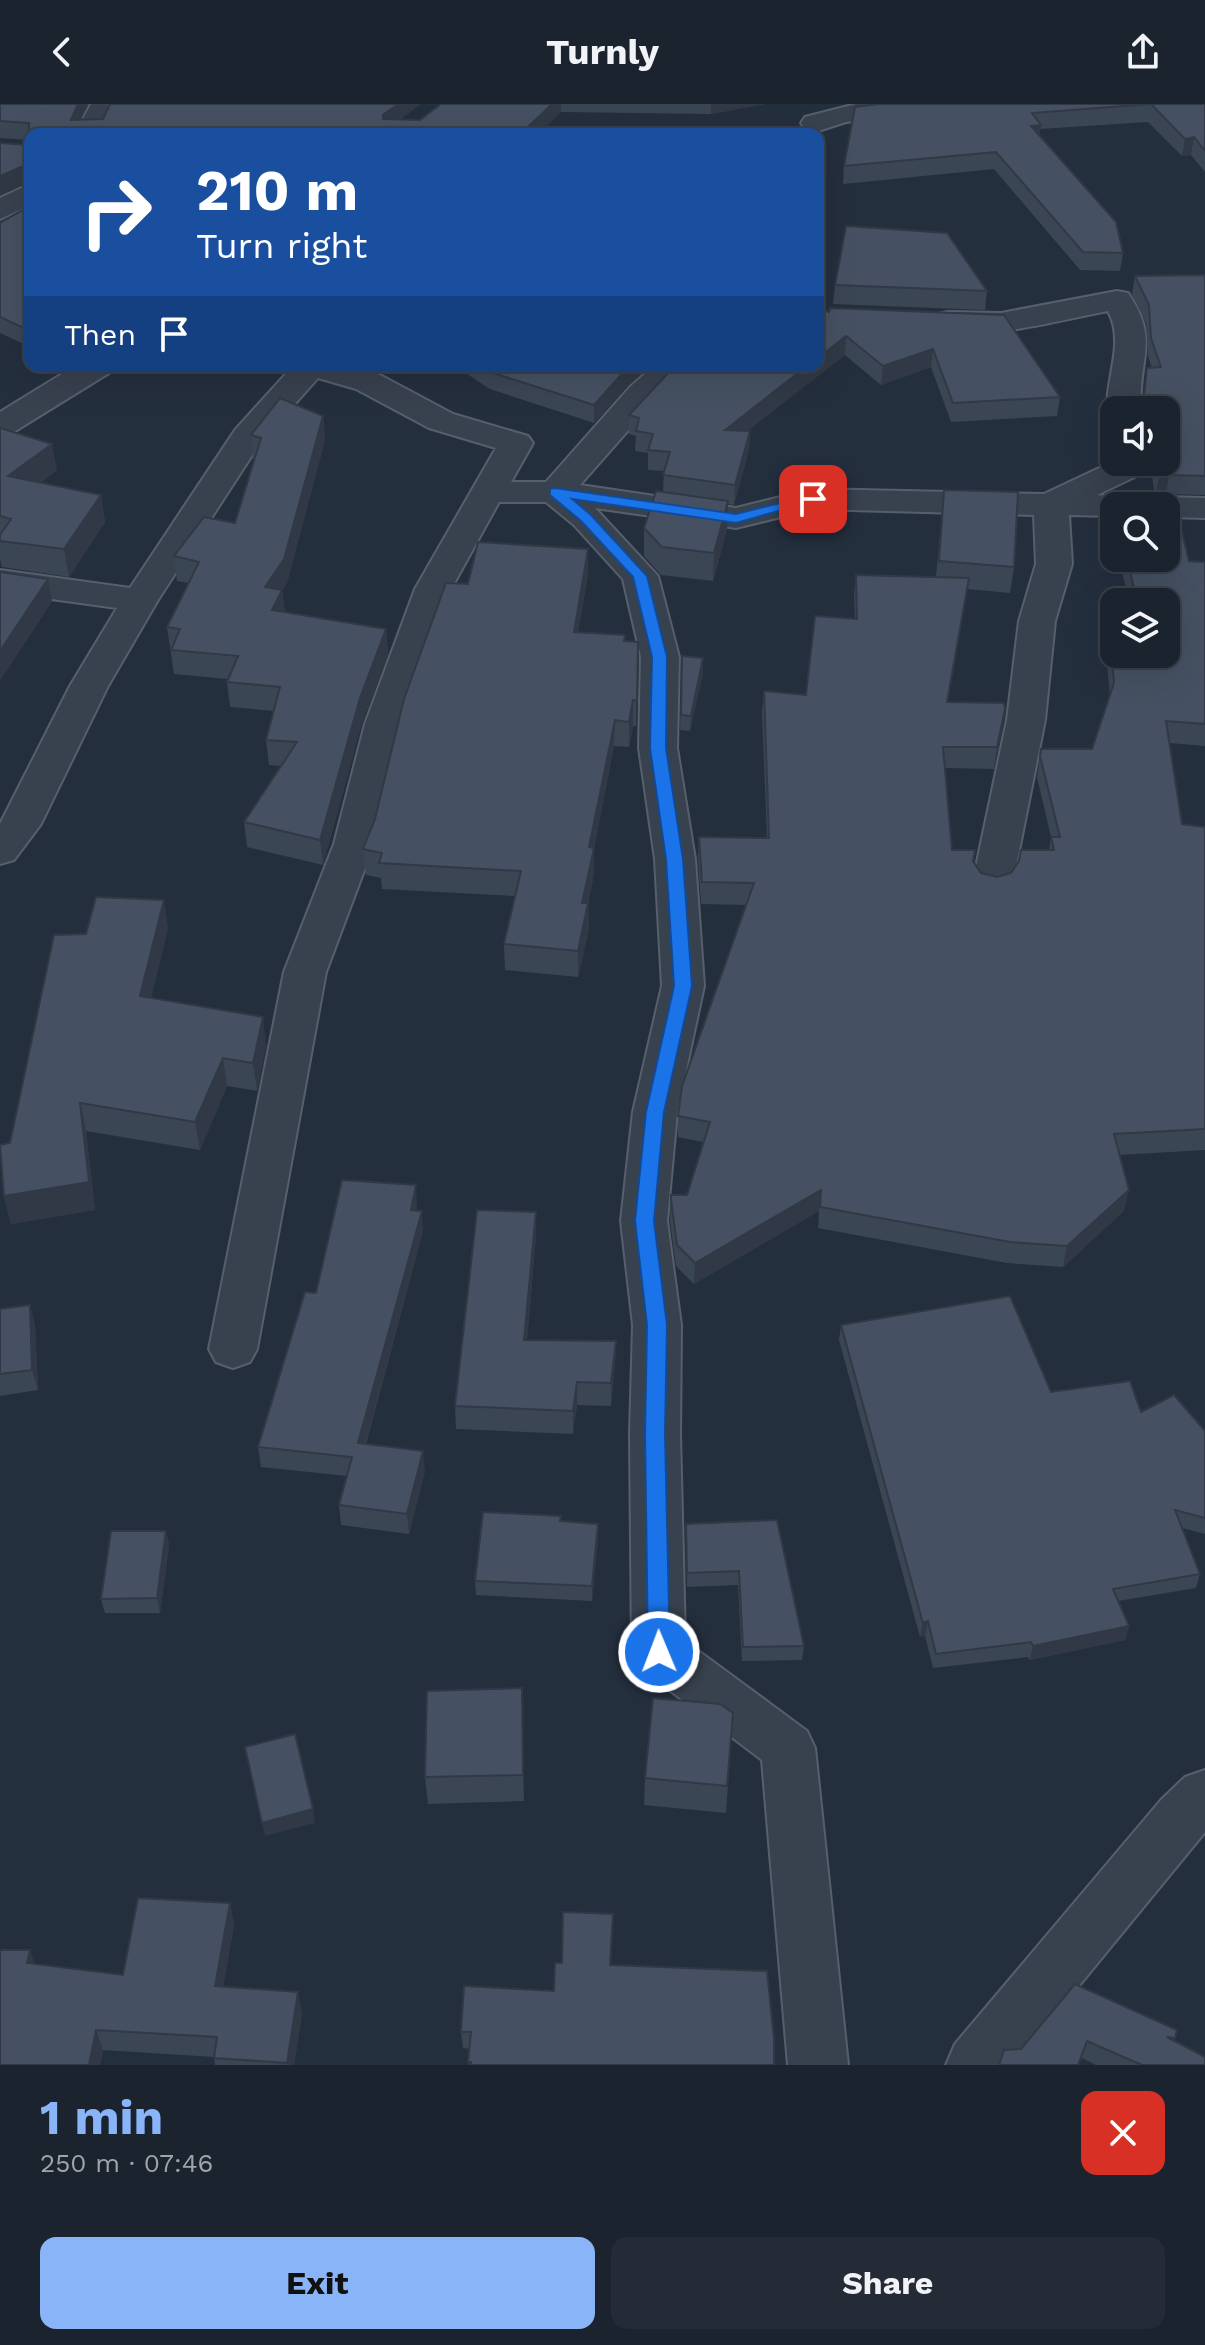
<!DOCTYPE html>
<html lang="en">
<head>
<meta charset="utf-8">
<style>
	body { margin:0; font-family:"Work Sans",sans-serif; background:#242b36; color:#f1f3f6; height:100vh; display:flex; flex-direction:column; font-size:30px; white-space:nowrap }
	* { box-sizing:border-box; margin:0 }
	p { font-size:26px; color:#a0a4aa }
	.icon { flex:none; width:44px; height:44px; fill:none; stroke:currentColor; stroke-width:2; stroke-linecap:round; stroke-linejoin:round }
	.map { position:relative; height:1961px; overflow:hidden }
	.sheet { display:flex; flex-direction:column; background:#1b232e; flex:1 }
	.sheet>* { flex:none }
	.hud { position:absolute; left:24px; top:24px; width:800px; height:244px; border-radius:16px; box-shadow:0 8px 32px #0002,0 0 0 2px #39404a; background:#1a4fa0; color:#fff; overflow:hidden }
	.tools { position:absolute; left:1100px; top:292px; display:grid; gap:16px }
	.tools a { display:grid; place-items:center; width:80px; height:80px; border-radius:16px; background:#1b232e; box-shadow:0 8px 32px #0002,0 0 0 2px #39404a; font-size:40px }
	.pin { position:absolute; display:grid; place-items:center; width:68px; height:68px; color:#fff; margin:-34px; border-radius:16px; box-shadow:0 4px 12px #0006 }
	.me { position:absolute; width:88px; margin:-44px; rotate:359deg; stroke-linejoin:round; filter:drop-shadow(0 0 6px #0008) }
	.turn { display:flex; align-items:center; gap:28px; height:168px; padding:0 40px; font-size:36px }
	.turn .icon { width:104px; height:104px; stroke-width:2.5 }
	.turn b { display:block; font-size:56px; line-height:68px }
	.then { display:flex; align-items:center; height:76px; padding:0 40px; background:#0003; gap:16px; font-size:30px }
	.round { display:grid; place-items:center; flex:none; width:84px; height:84px; border-radius:16px; background:#242b36 }
	.head { display:flex; align-items:center; justify-content:space-between; height:136px; padding:0 40px }
	h1 { font-size:48px; font-weight:700; line-height:60px; color:#8ab4f8 }
	.button { display:flex; gap:16px; margin-top:auto; padding:16px 40px }
	.button a { flex:1; height:92px; border-radius:16px; background:#8ab4f8; color:#111; font-size:32px; font-weight:700; line-height:92px; text-align:center }
	.button a+a { background:#242b36; color:#f1f3f6 }
	header { display:flex; justify-content:space-between; align-items:center; height:104px; padding:0 40px; background:#1b232e; font-size:36px; font-weight:700 }
	.map>svg:first-child { display:block }
</style>
</head>
<body>
<header><svg class="icon" aria-label="back" viewBox="0 0 24 24"><path d="M15 5l-7 7 7 7"/></svg>Turnly<svg class="icon" aria-label="share" viewBox="0 0 24 24"><path d="M12 15V3M7 8l5-5 5 5M5 13v7h14v-7"/></svg></header>
<div class="map">
<svg width="1205" height="1961" viewBox="0 0 1205 1961">
	<rect width="100%" height="100%" fill="#242f3e"/>
	<g fill="none" stroke-linecap="round" stroke-linejoin="round">
		<defs>
			<path id="minor" d="M 91,0 L 119,0 L 103,30 L 75,30 Z
				M 856,0 L 947,0 L 943,6 L 933,8 L 846,18 L 815,28 L 805,25 L 801,19 L 805,13 Z
				M 30,80 L 30,101 L 0,115 L 0,94 Z
				M 1117,187 L 1128,189 C 1161,237 1137,256 1141,306 L 1114,306 L 1114,313 L 1107,306 C 1106,273 1125,238 1108,207 C 1054,217 992,237 937,224 L 932,217 L 937,210 L 948,208 L 1001,209 Z
				M 75,262 L 114,262 L 109,269 L 12,329 L 0,332 L 0,308 Z
				M 293,262 L 348,262 L 380,271 L 453,310 L 528,332 L 533,339 L 511,378 L 546,378 L 630,283 L 654,262 L 689,262 L 654,297 L 580,381 L 736,404 L 813,385 L 1044,390 L 1114,357 L 1147,358 L 1143,369 L 1097,391 L 1126,395 L 1131,402 L 1114,402 L 1114,412 L 1069,411 L 1072,460 L 1055,517 L 1045,616 L 1013,777 L 1007,787 L 993,791 L 979,787 L 973,777 L 1007,616 L 1019,517 L 1036,460 L 1034,411 L 813,405 L 736,424 L 595,404 L 658,472 L 679,553 L 677,644 L 695,755 L 704,882 L 677,1008 L 667,1117 L 681,1221 L 680,1330 L 685,1537 L 807,1627 L 815,1644 L 848,1961 L 788,1961 L 762,1656 L 640,1564 L 632,1548 L 630,1330 L 633,1221 L 621,1117 L 633,1008 L 662,882 L 655,755 L 639,644 L 641,553 L 623,475 L 574,421 L 546,398 L 499,398 L 451,485 L 403,620 L 374,740 L 326,868 L 257,1245 L 250,1258 L 233,1264 L 216,1258 L 209,1245 L 284,868 L 334,740 L 365,620 L 415,485 L 496,344 L 429,324 L 356,285 L 318,274 L 260,339 L 158,496 L 108,582 L 41,720 L 14,756 L 0,760 L 0,720 L 70,582 L 117,504 L 0,488 L 0,466 L 130,484 L 235,326 Z
				M 1166,393 L 1205,394 L 1205,414 L 1166,413 L 1166,402 L 1149,402 L 1154,396 Z
				M 1205,1666 L 1205,1728 L 1014,1961 L 946,1961 L 955,1940 L 1161,1696 L 1185,1673 Z"/>
		</defs>
		<use href="#minor" stroke="#565f6c" stroke-width="4"/>
		<use href="#minor" fill="#38414e" fill-rule="evenodd"/>
	</g>
	<path fill="#3b4654" d="M 0,0 L 88,0 L 81,15 L 103,15 L 110,0 L 421,0 L 400,15 L 420,16 L 441,0 L 765,0 L 711,10 L 561,8 L 30,78 L 29,36 L 0,34 Z
		M 1205,0 L 1205,68 L 1191,51 L 1182,52 L 1148,18 L 1040,25 L 1040,32 L 1123,149 L 1120,167 L 1080,166 L 994,65 L 843,80 L 844,62 L 855,3 Z
		M 30,102 L 30,243 L 0,229 L 0,119 Z
		M 1205,171 L 1205,391 L 1166,390 L 1155,393 L 1150,358 L 1166,358 L 1166,306 L 1142,306 L 1147,264 L 1152,264 L 1148,252 L 1146,219 L 1132,190 L 1135,172 Z
		M 835,181 L 987,187 L 985,206 L 833,200 Z
		M 830,204 L 1060,293 L 1057,312 L 951,318 L 931,263 L 881,281 L 845,251 L 747,327 L 750,327 L 749,346 L 734,401 L 728,400 L 727,426 L 713,477 L 661,471 L 644,452 L 644,424 L 663,388 L 664,367 L 648,366 L 648,349 L 635,347 L 636,332 L 629,330 L 629,311 L 829,208 Z
		M 455,262 L 650,262 L 628,281 L 594,319 L 490,285 Z
		M 323,312 L 325,336 L 287,479 L 282,486 L 285,508 L 386,525 L 388,550 L 362,619 L 323,761 L 247,743 L 244,718 L 281,662 L 269,661 L 266,636 L 274,607 L 230,603 L 227,578 L 228,575 L 174,570 L 167,523 L 188,479 L 177,477 L 174,452 L 235,419 L 254,355 L 253,355 L 251,331 Z
		M 0,324 L 57,366 L 40,379 L 101,391 L 105,418 L 69,473 L 2,463 L 0,455 Z
		M 944,386 L 1014,463 L 1010,489 L 967,485 L 948,598 L 1002,626 L 994,665 L 945,664 L 952,746 L 973,757 L 981,769 L 997,773 L 1011,769 L 1049,746 L 1051,733 L 1037,673 L 1041,645 L 1092,645 L 1110,592 L 1105,536 L 1109,515 L 1114,550 L 1166,498 L 1129,498 L 1119,454 L 1166,454 L 1205,458 L 1205,642 L 1170,639 L 1182,720 L 1205,723 L 1205,1046 L 1119,1051 L 1124,1107 L 1063,1163 L 1007,1159 L 818,1124 L 819,1107 L 694,1180 L 676,1162 L 670,1117 L 671,1091 L 687,1091 L 703,1038 L 678,1033 L 678,1012 L 747,801 L 701,800 L 698,754 L 699,733 L 767,734 L 762,608 L 764,587 L 806,591 L 855,515 L 854,491 L 856,471 L 936,473 Z
		M 588,470 L 578,528 L 625,531 L 625,537 L 638,538 L 636,622 L 633,622 L 629,643 L 614,642 L 594,745 L 594,770 L 588,799 L 589,825 L 578,873 L 505,866 L 504,840 L 515,792 L 382,785 L 381,774 L 366,771 L 363,745 L 468,480 Z
		M 682,552 L 703,554 L 703,569 L 690,627 L 680,626 Z
		M 168,824 L 151,894 L 266,941 L 257,987 L 227,982 L 200,1046 L 86,1027 L 95,1106 L 11,1120 L 4,1092 L 10,1039 L 86,830 Z
		M 417,1102 L 416,1107 L 423,1127 L 366,1340 L 425,1367 L 409,1430 L 341,1421 L 339,1401 L 347,1372 L 261,1363 L 258,1343 L 316,1189 Z
		M 536,1132 L 527,1236 L 616,1237 L 615,1260 L 611,1302 L 577,1301 L 573,1330 L 456,1325 L 455,1302 Z
		M 30,1201 L 35,1222 L 38,1286 L 0,1292 L 0,1205 Z
		M 841,1221 L 1051,1288 L 1141,1308 L 1205,1327 L 1205,1430 L 1182,1424 L 1200,1470 L 1196,1484 L 1118,1497 L 1129,1522 L 1125,1536 L 1030,1556 L 1028,1553 L 933,1564 L 925,1532 L 920,1533 L 839,1236 Z
		M 561,1412 L 561,1417 L 598,1420 L 598,1434 L 592,1497 L 476,1491 L 475,1477 Z
		M 777,1416 L 804,1542 L 802,1556 L 742,1557 L 738,1481 L 687,1483 L 686,1420 Z
		M 166,1427 L 169,1441 L 160,1509 L 105,1509 L 101,1495 Z
		M 522,1584 L 524,1697 L 428,1700 L 425,1673 Z
		M 733,1609 L 726,1709 L 644,1701 L 645,1674 Z
		M 230,1799 L 234,1821 L 223,1883 L 302,1909 L 294,1961 L 215,1961 L 214,1953 L 103,1946 L 100,1961 L 0,1961 L 35,1860 L 123,1871 Z
		M 613,1810 L 611,1861 L 774,1961 L 469,1961 L 470,1945 L 463,1944 L 461,1928 L 554,1887 L 562,1859 Z
		M 1177,1926 L 1174,1937 L 1205,1961 L 1096,1961 L 1082,1954 L 1021,1945 Z"/>
	<path fill="#303945" d="M 78,0 L 88,0 L 74,30 L 71,16 Z
		M 398,0 L 421,0 L 384,28 L 384,30 L 383,11 Z
		M 552,0 L 561,0 L 561,8 L 539,30 L 517,30 L 516,26 Z
		M 711,0 L 765,0 L 711,10 Z
		M 1041,21 L 1039,38 L 1031,22 Z
		M 1194,33 L 1191,51 L 1182,52 L 1185,35 Z
		M 28,60 L 30,77 L 0,91 L 0,72 Z
		M 846,232 L 845,251 L 724,345 L 725,326 L 807,262 L 818,262 L 818,254 Z
		M 933,245 L 931,263 L 881,281 L 883,262 Z
		M 629,262 L 650,262 L 628,281 L 594,319 L 594,301 Z
		M 323,312 L 325,336 L 287,479 L 282,486 L 285,510 L 275,530 L 265,483 Z
		M 750,327 L 749,346 L 734,401 L 735,381 Z
		M 52,340 L 57,366 L 13,399 L 8,372 Z
		M 1169,371 L 1166,390 L 1155,393 L 1159,374 Z
		M 101,391 L 105,418 L 69,473 L 64,445 Z
		M 728,397 L 727,426 L 713,477 L 714,449 Z
		M 588,445 L 588,470 L 574,553 L 574,528 Z
		M 969,474 L 966,495 L 944,619 L 947,598 Z
		M 48,475 L 52,498 L 0,577 L 0,547 Z
		M 386,525 L 388,550 L 362,619 L 323,761 L 320,736 L 360,594 Z
		M 703,554 L 703,569 L 690,627 L 691,612 Z
		M 633,596 L 633,622 L 629,643 L 629,618 Z
		M 1005,605 L 1002,626 L 994,665 L 997,643 Z
		M 615,616 L 614,642 L 594,745 L 594,770 L 582,824 L 582,799 L 589,743 Z
		M 164,796 L 168,824 L 145,920 L 140,892 Z
		M 588,799 L 589,825 L 578,873 L 578,847 Z
		M 263,913 L 266,941 L 257,987 L 253,959 Z
		M 223,954 L 227,982 L 200,1046 L 195,1018 Z
		M 80,999 L 86,1027 L 95,1106 L 11,1120 L 4,1092 Z
		M 416,1081 L 417,1102 L 412,1127 L 411,1106 Z
		M 821,1086 L 819,1107 L 694,1180 L 695,1159 Z
		M 1129,1086 L 1124,1107 L 1063,1163 L 1067,1142 Z
		M 422,1107 L 423,1127 L 360,1359 L 358,1339 Z
		M 536,1108 L 536,1132 L 525,1259 L 524,1236 Z
		M 30,1201 L 35,1222 L 38,1286 L 32,1266 Z
		M 616,1237 L 615,1260 L 611,1302 L 611,1279 Z
		M 577,1278 L 577,1301 L 573,1330 L 573,1307 Z
		M 423,1347 L 425,1367 L 409,1430 L 407,1410 Z
		M 598,1420 L 598,1434 L 592,1497 L 592,1482 Z
		M 166,1427 L 169,1441 L 160,1509 L 157,1494 Z
		M 928,1517 L 925,1532 L 920,1533 L 923,1519 Z
		M 1129,1522 L 1125,1536 L 1030,1556 L 1033,1542 Z
		M 522,1584 L 523,1611 L 524,1697 L 523,1671 Z
		M 313,1705 L 315,1719 L 265,1732 L 262,1719 Z
		M 230,1799 L 234,1821 L 220,1903 L 215,1882 Z
		M 30,1846 L 37,1867 L 27,1859 Z
		M 298,1888 L 302,1909 L 294,1961 L 287,1961 Z
		M 96,1926 L 103,1946 L 100,1961 L 89,1961 Z"/>
	<path fill="#455162" stroke="#303945" stroke-width="2" d="M 0,0 L 78,0 L 71,16 L 103,15 L 110,0 L 398,0 L 383,11 L 383,15 L 420,16 L 441,0 L 552,0 L 527,24 L 516,26 L 517,30 L 30,30 L 30,81 L 28,60 L 0,72 L 0,39 L 29,41 L 29,19 L 0,17 Z
		M 879,0 L 1205,0 L 1205,47 L 1194,33 L 1185,35 L 1151,0 L 1032,9 L 1041,21 L 1031,22 L 1116,118 L 1123,149 L 1083,148 L 996,48 L 844,62 L 855,3 Z
		M 30,102 L 30,227 L 0,213 L 0,119 Z
		M 846,122 L 947,129 L 987,187 L 835,181 Z
		M 1205,171 L 1205,372 L 1169,371 L 1159,374 L 1156,358 L 1166,358 L 1166,306 L 1147,306 L 1144,291 L 1147,264 L 1161,263 L 1151,234 L 1149,201 L 1135,172 Z
		M 818,204 L 829,208 L 830,204 L 1004,211 L 1060,293 L 953,299 L 933,245 L 883,262 L 846,232 L 818,254 Z
		M 481,262 L 629,262 L 594,301 L 490,268 Z
		M 676,262 L 807,262 L 725,326 L 750,327 L 735,381 L 663,371 L 670,348 L 648,346 L 653,330 L 636,327 L 639,314 L 629,311 L 670,267 Z
		M 280,294 L 323,312 L 284,455 L 265,483 L 282,486 L 272,506 L 386,525 L 360,594 L 320,736 L 244,718 L 297,638 L 266,636 L 280,583 L 227,578 L 238,552 L 171,546 L 180,525 L 167,523 L 199,458 L 174,452 L 204,413 L 235,419 L 261,334 L 251,331 Z
		M 0,324 L 52,340 L 8,372 L 101,391 L 64,445 L 0,437 L 0,431 L 11,415 L 0,412 Z
		M 944,386 L 1018,388 L 1014,463 L 939,457 Z
		M 656,387 L 728,397 L 714,449 L 662,443 L 644,424 Z
		M 1166,407 L 1177,407 L 1189,457 L 1205,458 L 1205,620 L 1166,617 L 1182,720 L 1205,723 L 1205,1025 L 1114,1030 L 1129,1086 L 1067,1142 L 1010,1138 L 820,1103 L 821,1086 L 695,1159 L 677,1141 L 671,1096 L 671,1091 L 687,1091 L 710,1018 L 678,1012 L 682,982 L 754,779 L 702,778 L 699,733 L 769,734 L 764,587 L 806,591 L 815,512 L 857,515 L 856,471 L 969,474 L 947,598 L 1004,599 L 1005,605 L 997,643 L 943,643 L 952,746 L 975,746 L 973,757 L 981,769 L 997,773 L 1011,769 L 1019,757 L 1021,746 L 1054,746 L 1051,733 L 1060,733 L 1040,652 L 1041,645 L 1092,645 L 1114,579 L 1109,515 L 1114,515 L 1114,550 L 1166,550 L 1166,498 L 1137,498 L 1127,454 L 1166,454 Z
		M 478,438 L 588,445 L 574,528 L 625,531 L 624,537 L 638,538 L 637,597 L 633,596 L 629,618 L 615,616 L 589,743 L 594,744 L 582,799 L 588,799 L 578,847 L 504,840 L 521,767 L 379,759 L 382,749 L 363,745 L 375,715 L 404,595 L 446,479 L 468,480 Z
		M 0,468 L 48,475 L 0,547 Z
		M 682,552 L 703,554 L 691,612 L 681,611 Z
		M 96,793 L 164,796 L 140,892 L 263,913 L 253,959 L 223,954 L 195,1018 L 80,999 L 89,1078 L 4,1092 L 0,1041 L 10,1039 L 54,831 L 86,830 Z
		M 342,1076 L 416,1081 L 411,1106 L 422,1107 L 358,1339 L 423,1347 L 407,1410 L 339,1401 L 352,1353 L 258,1343 L 305,1188 L 316,1189 Z
		M 477,1106 L 536,1108 L 524,1236 L 616,1237 L 611,1279 L 577,1278 L 573,1307 L 455,1302 Z
		M 1010,1192 L 1051,1288 L 1130,1277 L 1141,1308 L 1174,1291 L 1205,1327 L 1205,1414 L 1175,1406 L 1200,1470 L 1113,1485 L 1129,1522 L 1033,1542 L 1031,1538 L 936,1550 L 928,1517 L 923,1519 L 841,1221 Z
		M 30,1201 L 32,1266 L 0,1270 L 0,1205 Z
		M 483,1408 L 561,1412 L 560,1417 L 598,1420 L 592,1482 L 475,1477 Z
		M 777,1416 L 804,1542 L 743,1543 L 739,1467 L 687,1469 L 686,1420 Z
		M 111,1427 L 166,1427 L 157,1494 L 101,1495 Z
		M 522,1584 L 523,1671 L 425,1673 L 427,1587 Z
		M 653,1594 L 720,1600 L 733,1609 L 727,1682 L 645,1674 Z
		M 295,1630 L 313,1705 L 262,1719 L 245,1643 Z
		M 138,1794 L 230,1799 L 215,1882 L 298,1888 L 287,1959 L 214,1954 L 217,1933 L 96,1926 L 89,1961 L 0,1961 L 0,1846 L 30,1846 L 27,1859 L 123,1871 Z
		M 563,1808 L 613,1810 L 610,1861 L 767,1867 L 774,1935 L 774,1961 L 471,1961 L 471,1958 L 468,1958 L 471,1928 L 461,1928 L 464,1882 L 554,1887 L 555,1859 L 562,1859 Z
		M 1075,1880 L 1177,1926 L 1175,1934 L 1167,1933 L 1205,1953 L 1205,1961 L 1142,1961 L 1087,1937 L 1078,1961 L 999,1961 L 1004,1946 L 1021,1945 Z"/>
	<path fill="#1a73e8" stroke="#114b97" stroke-width="2" d="M 555,384 L 736,410 L 813,391 L 821,395 L 736,419 L 572,395 L 591,411 L 647,472 L 667,553 L 666,644 L 683,755 L 692,882 L 664,1008 L 654,1117 L 667,1221 L 665,1330 L 670,1548 L 667,1555 L 659,1558 L 651,1555 L 648,1548 L 645,1330 L 647,1221 L 635,1117 L 646,1008 L 674,882 L 666,755 L 650,644 L 652,553 L 633,473 L 581,417 L 550,391 L 550,385 Z"/>
</svg>
<div class="tools">
<a><svg class="icon" aria-label="sound" viewBox="0 0 24 24"><path d="M4 9h4l5-4v14l-5-4H4zM17 9q2 3 0 6"/></svg></a>
<a><svg class="icon" aria-label="search" viewBox="0 0 24 24"><circle cx="10" cy="10" r="6"/><path d="M15 15l6 6"/></svg></a>
<a><svg class="icon" aria-label="layers" viewBox="0 0 24 24"><path d="M12 4l9 5-9 5-9-5zM3 14l9 5 9-5"/></svg></a>
</div>
<div class="pin" style="left:813px;top:395px;background:#d93025"><svg class="icon" aria-label="arrive" viewBox="0 0 24 24"><path d="M6 21V4h12l-3 4 3 4H6"/></svg></div>
<svg class="me" style="left:659px;top:1548px" viewBox="-20 -20 40 40"><circle r="17" fill="#1a73e8" stroke="#fff" stroke-width="3"/><path d="M0-11L8 9 0 5-8 9z" fill="#fff"/></svg>
<div class="hud">
<div class="turn"><svg class="icon" aria-label="right" viewBox="0 0 24 24"><path d="M7 20v-9h11M14 6l5 5-5 5"/></svg><div><b>210 m</b>Turn right</div></div>
<div class="then">Then<svg class="icon" aria-label="arrive" viewBox="0 0 24 24"><path d="M6 21V4h12l-3 4 3 4H6"/></svg></div>
</div>
</div>
<section class="sheet">
<div class="head"><div><h1>1 min</h1><p>250 m · 07:46</p></div><a class="round" style="background:#d93025;color:#fff"><svg class="icon" aria-label="close" viewBox="0 0 24 24"><path d="M6 6l12 12M18 6L6 18"/></svg></a></div>
<div class="button"><a>Exit</a><a>Share</a></div>
</section>
</body>
</html>
